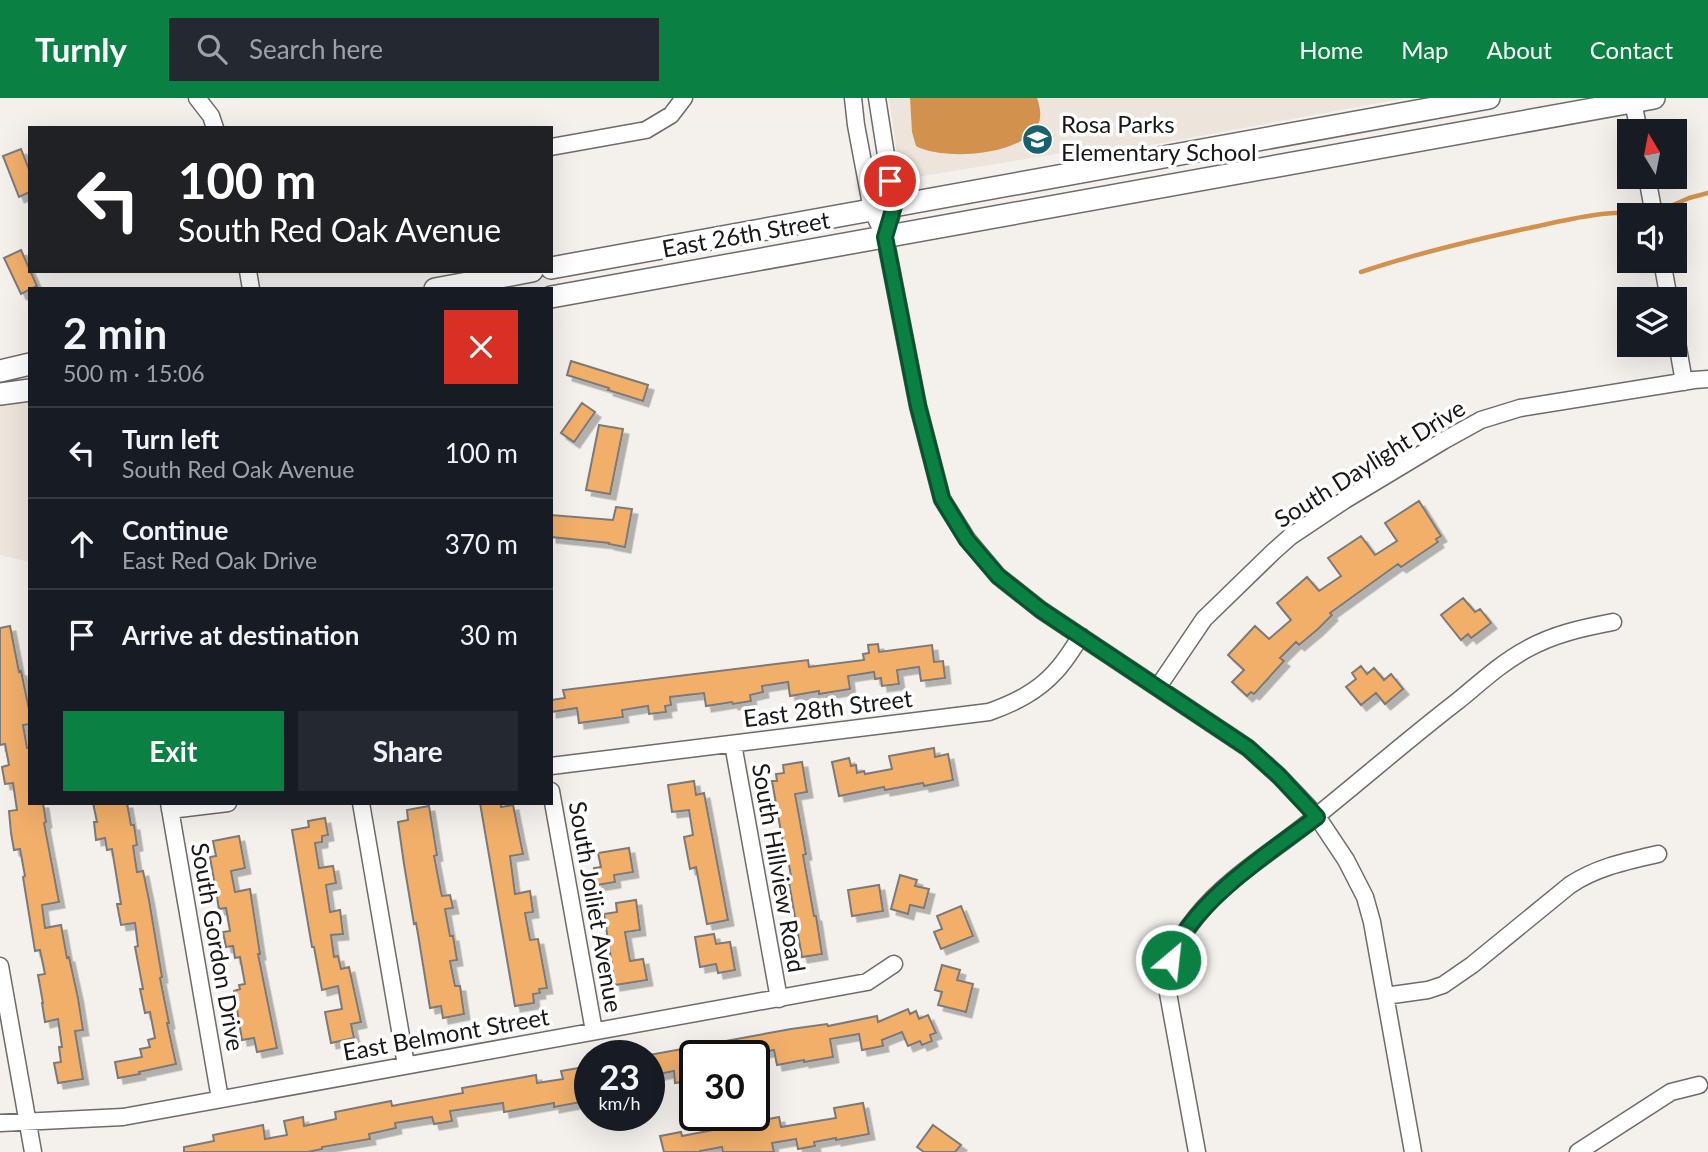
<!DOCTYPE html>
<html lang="en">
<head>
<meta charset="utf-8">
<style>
	body { margin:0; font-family:Lato,sans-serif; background:#242831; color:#f1f3f6; height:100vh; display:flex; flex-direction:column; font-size:26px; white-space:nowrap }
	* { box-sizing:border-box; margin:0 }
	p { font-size:23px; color:#9ea1a6 }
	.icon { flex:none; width:38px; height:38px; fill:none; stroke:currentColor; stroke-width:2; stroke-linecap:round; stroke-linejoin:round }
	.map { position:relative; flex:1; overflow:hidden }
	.side { position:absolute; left:28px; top:189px; width:525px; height:518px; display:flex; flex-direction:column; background:#171b24; border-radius:0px; box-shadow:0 7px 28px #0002 }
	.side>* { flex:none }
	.banner { position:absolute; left:28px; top:28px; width:525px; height:147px; border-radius:0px; box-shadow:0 7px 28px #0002; background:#202124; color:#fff; overflow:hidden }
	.needle { width:46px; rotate:350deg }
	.tools { position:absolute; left:1617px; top:21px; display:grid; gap:14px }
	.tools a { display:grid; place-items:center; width:70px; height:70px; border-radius:0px; background:#171b24; box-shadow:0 7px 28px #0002; font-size:35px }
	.speed { position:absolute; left:574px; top:942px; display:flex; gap:14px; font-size:35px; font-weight:700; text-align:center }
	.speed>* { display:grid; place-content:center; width:91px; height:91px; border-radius:50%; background:#171b24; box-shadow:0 7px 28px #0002; line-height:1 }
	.speed small { font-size:18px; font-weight:400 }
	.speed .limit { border:4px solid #111; border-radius:10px; background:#fff; color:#111 }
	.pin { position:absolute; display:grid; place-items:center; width:60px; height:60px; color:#fff; margin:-30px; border:4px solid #fff; border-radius:50%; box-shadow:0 2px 7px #0007 }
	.me { position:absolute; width:77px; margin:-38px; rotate:28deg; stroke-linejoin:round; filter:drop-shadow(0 0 5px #0008) }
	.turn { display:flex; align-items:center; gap:24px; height:147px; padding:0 35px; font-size:32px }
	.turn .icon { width:91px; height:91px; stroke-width:2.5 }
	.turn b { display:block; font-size:49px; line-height:60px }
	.round { display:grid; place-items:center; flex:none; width:74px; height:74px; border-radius:0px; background:#242831 }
	.head { display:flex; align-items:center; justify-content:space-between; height:119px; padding:0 35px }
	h1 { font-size:42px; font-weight:700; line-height:52px }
	.primary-button { display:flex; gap:14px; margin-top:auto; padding:14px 35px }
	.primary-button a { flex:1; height:80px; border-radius:0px; background:#0b8043; color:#fff; font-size:28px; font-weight:700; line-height:80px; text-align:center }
	.primary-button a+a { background:#242831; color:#f1f3f6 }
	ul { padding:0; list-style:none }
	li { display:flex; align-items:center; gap:21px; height:91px; padding:0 35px; border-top:2px solid #363941 }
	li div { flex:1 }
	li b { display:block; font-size:26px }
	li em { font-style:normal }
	header { display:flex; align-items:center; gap:42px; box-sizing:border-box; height:98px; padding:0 35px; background:#0b8043; color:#fff }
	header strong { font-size:33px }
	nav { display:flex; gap:38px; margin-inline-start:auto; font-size:24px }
	.search { width:490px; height:63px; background:#242831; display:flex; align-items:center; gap:18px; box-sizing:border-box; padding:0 24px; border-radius:0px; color:#9ea1a6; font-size:26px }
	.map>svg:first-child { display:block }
</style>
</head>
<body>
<header>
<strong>Turnly</strong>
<div class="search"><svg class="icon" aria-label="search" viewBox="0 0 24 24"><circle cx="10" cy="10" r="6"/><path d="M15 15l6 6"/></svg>Search here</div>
<nav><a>Home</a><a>Map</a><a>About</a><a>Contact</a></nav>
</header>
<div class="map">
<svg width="1708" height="1054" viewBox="0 0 1708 1054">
	<defs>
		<filter id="shadow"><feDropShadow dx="5.5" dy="5.5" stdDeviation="0" flood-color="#0004"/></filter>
	</defs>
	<rect width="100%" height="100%" fill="#f4f1ed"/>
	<path fill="#ede4db" d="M 889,0 L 1406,0 L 1097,57 L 1068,55 L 1056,56 L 911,80 L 906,79 L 901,72 L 897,56 Z
		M 30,301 L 30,464 L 0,457 L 0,306 Z"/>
	<path fill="#d2924d" d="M 910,0 L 1037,0 C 1040,9 1042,18 1038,27 C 1022,58 943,63 916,48 L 912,34 Z"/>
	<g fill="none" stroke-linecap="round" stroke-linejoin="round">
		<path stroke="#d2924d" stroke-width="4.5" d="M 1664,111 L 1689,100 L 1708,95
			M 1361,174 C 1414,156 1469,143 1524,131 C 1563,123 1601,112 1641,115"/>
	</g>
	<path fill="#f1af6a" stroke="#7d7976" stroke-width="2" filter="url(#shadow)" d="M 21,51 L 30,74 L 30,94 L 19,99 L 3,58 Z
		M 21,152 L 37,188 L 21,196 L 4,160 Z
		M 571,263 L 648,287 L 643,303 L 608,292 L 609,290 L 567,277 Z
		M 582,305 L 595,314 L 574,344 L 561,335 Z
		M 599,327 L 623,331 L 610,396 L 586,392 Z
		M 1419,403 L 1441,438 L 1436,441 L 1438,444 L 1401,469 L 1398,466 L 1330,515 L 1332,517 L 1318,531 L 1299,547 L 1296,544 L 1280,560 L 1284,563 L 1254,596 L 1251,594 L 1247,598 L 1232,584 L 1244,572 L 1228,557 L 1255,528 L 1269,541 L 1291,522 L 1277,505 L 1307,479 L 1319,493 L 1341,478 L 1328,460 L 1361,438 L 1375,457 L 1397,443 L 1385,425 Z
		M 616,409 L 632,411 L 625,449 L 609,446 L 609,445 L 551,439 L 551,417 L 613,422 Z
		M 1463,500 L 1475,514 L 1480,511 L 1491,525 L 1471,540 L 1468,536 L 1461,542 L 1441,517 Z
		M 10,528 L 19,574 L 21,573 L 30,616 L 30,626 L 23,627 L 27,650 L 30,650 L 30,705 L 43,705 L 46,724 L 44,725 L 59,804 L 42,807 L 45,830 L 61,827 L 67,860 L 69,859 L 78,900 L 83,932 L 75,933 L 83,981 L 58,985 L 54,965 L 61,964 L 59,949 L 62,949 L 58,921 L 45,924 L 42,905 L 43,905 L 38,877 L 45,876 L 40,852 L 35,853 L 23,779 L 25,778 L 20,751 L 14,752 L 11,735 L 9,713 L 17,712 L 13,685 L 5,686 L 2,669 L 9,667 L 5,646 L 0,647 L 0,530 Z
		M 878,546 L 879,554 L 932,547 L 934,564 L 943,563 L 945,580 L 921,583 L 919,569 L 897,572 L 899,586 L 882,588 L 881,580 L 875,581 L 874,574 L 848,578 L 850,591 L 819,596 L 819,593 L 790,598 L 788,584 L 762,588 L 763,594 L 750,597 L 751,603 L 733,606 L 732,604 L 706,608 L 704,595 L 670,599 L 671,607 L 665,608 L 666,614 L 649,616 L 648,608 L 622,612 L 623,619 L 579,625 L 577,610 L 551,614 L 551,602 L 565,600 L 563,592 L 808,562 L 809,569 L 864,562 L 863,556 L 869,555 L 868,547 Z
		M 1361,568 L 1367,576 L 1374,570 L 1384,582 L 1391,576 L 1403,591 L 1385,606 L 1376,595 L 1361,607 L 1346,589 L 1356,581 L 1352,575 Z
		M 934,650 L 935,659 L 948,656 L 953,682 L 924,688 L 923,685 L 885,692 L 884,689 L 839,698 L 832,664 L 849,660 L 851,668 L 856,667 L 857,675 L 864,673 L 865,676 L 892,671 L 889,658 Z
		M 802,664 L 807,694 L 795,696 L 806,756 L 803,757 L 814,818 L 816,818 L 822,856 L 802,859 L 788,779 L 791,778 L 785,744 L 783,745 L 772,683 L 777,683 L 776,676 L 784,675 L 783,667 Z
		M 694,683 L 696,697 L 704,695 L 728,822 L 707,826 L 696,769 L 690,771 L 684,739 L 693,737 L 689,712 L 672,714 L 668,687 Z
		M 93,705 L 127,705 L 131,727 L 134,727 L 137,747 L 133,748 L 137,774 L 143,773 L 149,802 L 162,879 L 160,880 L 169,925 L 167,925 L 176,966 L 139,974 L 140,976 L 118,980 L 115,964 L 142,959 L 140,951 L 150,949 L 148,942 L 155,940 L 150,914 L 145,915 L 140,891 L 143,891 L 135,849 L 138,848 L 135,825 L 121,827 L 117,806 L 121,806 L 112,751 L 107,752 L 105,740 L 96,742 L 94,724 L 97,724 Z
		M 480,705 L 501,705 L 501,709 L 513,707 L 523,756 L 510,758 L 515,796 L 530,793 L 533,814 L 525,815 L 530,842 L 538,841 L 547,890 L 539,891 L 540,895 L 533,896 L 534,905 L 515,908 Z
		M 429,708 L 437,757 L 434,758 L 441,794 L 442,798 L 450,797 L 453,810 L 445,811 L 450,838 L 453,838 L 457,862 L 450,863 L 455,888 L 460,888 L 464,916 L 443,920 L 441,908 L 430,910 L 418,836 L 416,825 L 414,826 L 404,766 L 398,724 L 408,722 L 407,712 Z
		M 325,720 L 328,737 L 322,738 L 322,744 L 315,745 L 319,770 L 333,768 L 336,785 L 326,787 L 330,814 L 340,812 L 343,836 L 331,837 L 334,859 L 338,858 L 341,871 L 349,869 L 361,924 L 351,926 L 354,940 L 331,945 L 325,914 L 342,911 L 338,888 L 322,892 L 314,849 L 312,849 L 292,732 L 309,729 L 308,723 Z
		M 239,738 L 245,770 L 231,773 L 235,794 L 250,791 L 260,856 L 258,856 L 277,950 L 257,954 L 254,940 L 242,942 L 234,893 L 240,891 L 239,887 L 245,886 L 240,859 L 235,860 L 233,848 L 226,849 L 223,834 L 230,833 L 226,810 L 219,811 L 210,759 L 216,758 L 213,743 Z
		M 629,750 L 633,774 L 614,777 L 615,784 L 597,787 L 594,770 L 601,769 L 598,755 Z
		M 900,777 L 917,782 L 915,788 L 929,791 L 924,810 L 910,807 L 908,816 L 891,811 Z
		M 879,787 L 883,813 L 852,818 L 848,792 Z
		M 636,802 L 640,832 L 625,834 L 630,863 L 643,861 L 647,882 L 615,887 L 604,816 L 617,814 L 616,805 Z
		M 961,808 L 973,838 L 941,851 L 934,834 L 942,831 L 937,818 Z
		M 714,836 L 716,846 L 730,844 L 735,872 L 718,875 L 716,866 L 700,869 L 695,839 Z
		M 942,867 L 960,872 L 957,882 L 973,886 L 966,914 L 938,907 L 942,894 L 935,892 Z
		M 908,911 L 910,916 L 916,913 L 919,921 L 928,917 L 936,935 L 930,937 L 932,943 L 922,947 L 920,943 L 908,948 L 902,934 L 882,942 L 883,948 L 862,952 L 859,936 L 830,941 L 833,959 L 804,964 L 804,962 L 777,967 L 774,952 L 754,956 L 754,957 L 695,957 L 695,982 L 675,985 L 674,973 L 649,978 L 649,957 L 791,931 L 827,926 L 828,928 L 877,918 L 878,924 Z
		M 590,968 L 590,986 L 578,988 L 581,1004 L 554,1009 L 554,1005 L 504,1014 L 503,1005 L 450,1013 L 452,1023 L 434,1026 L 432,1019 L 395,1025 L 396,1030 L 369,1036 L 370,1041 L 322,1049 L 322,1051 L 308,1054 L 184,1054 L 184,1049 L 214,1043 L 213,1037 L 263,1027 L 265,1041 L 287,1037 L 284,1023 L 303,1019 L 304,1028 L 336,1021 L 335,1014 L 391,1003 L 392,1008 L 402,1006 L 463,995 L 462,990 L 536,977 L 537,985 L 563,981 L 561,973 Z
		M 863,1005 L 869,1036 L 836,1042 L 836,1040 L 814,1044 L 815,1048 L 798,1051 L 796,1041 L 772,1045 L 774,1054 L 723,1054 L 722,1049 L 700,1053 L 700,1054 L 664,1054 L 660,1038 L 681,1034 L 682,1038 L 779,1019 L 781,1029 L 836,1020 L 834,1010 Z
		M 933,1027 L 961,1047 L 955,1054 L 924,1054 L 917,1049 Z"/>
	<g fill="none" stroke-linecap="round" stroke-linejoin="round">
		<defs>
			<path id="minor" d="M 197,0 L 211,18 L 215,30
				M 853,0 L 856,27 L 872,112 L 885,139 L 918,308 L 942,401 L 967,441 L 998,478 L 1041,512 L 1248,650 L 1279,678 L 1316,717 L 1346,762 L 1365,799 L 1372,824 L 1413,1054
				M 877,0 L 894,108 L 885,139
				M 1631,0 L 1633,4 L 1639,33
				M 551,49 L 646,32 L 671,17 L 684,0
				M 1647,79 L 1654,117
				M 1662,163 L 1669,201
				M 248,173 L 251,191
				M 1675,233 L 1684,284
				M 1158,589 L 1204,521 L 1273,454 L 1291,438 L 1345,402 L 1443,343 L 1481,322 L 1520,310 L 1694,282 L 1708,281
				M 733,646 L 779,901
				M 551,668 L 989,614 C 1014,605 1037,594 1055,574 C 1065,564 1073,550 1081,538
				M 551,693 L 594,933
				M 169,705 L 220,1001
				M 361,705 L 406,967
				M 170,712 L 228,705
				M 0,868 L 33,1054
				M 1385,898 L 1428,892 L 1443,887 L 1472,867 L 1570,787 C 1597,769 1627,763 1658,756
				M 0,1025 L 123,1019 L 867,884 L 894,866
				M 1197,1054 L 1168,895 C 1168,860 1175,845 1197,818 C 1230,777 1279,750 1319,716 C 1366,678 1411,639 1459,602 C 1481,584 1501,565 1527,551 C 1554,536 1582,530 1613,524
				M 1578,1054 L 1671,994 L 1699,987"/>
			<path id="major" d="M 551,170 L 1489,0
				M 435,191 L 532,173
				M 551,199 L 1654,0
				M 0,273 L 30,266
				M 0,296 L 30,292"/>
		</defs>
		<use href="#minor" stroke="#6e6b68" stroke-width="19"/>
		<use href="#major" stroke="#6e6b68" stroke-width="24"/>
		<use href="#minor" stroke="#fff" stroke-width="16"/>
		<use href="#major" stroke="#fff" stroke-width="21"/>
	</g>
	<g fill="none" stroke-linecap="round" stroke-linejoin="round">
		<defs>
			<path id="route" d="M 890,83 L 894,108 L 885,139 L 918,308 L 942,401 L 967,442 L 998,478 L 1041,512 L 1248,650 L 1279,678 L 1317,719 C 1270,754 1189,806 1171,862"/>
		</defs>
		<use href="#route" stroke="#07532c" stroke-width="18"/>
		<use href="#route" stroke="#0b8043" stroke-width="12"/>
	</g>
	<defs>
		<symbol id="school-disc" viewBox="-11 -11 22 22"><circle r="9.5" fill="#186270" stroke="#fff"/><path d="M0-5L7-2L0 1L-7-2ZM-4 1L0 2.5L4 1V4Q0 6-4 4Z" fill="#fff"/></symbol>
	</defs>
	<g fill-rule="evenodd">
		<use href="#school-disc" x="1020" y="24" width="35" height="35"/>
	</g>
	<g text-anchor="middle" stroke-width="7" stroke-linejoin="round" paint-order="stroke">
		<g font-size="24" fill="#1a1817" stroke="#fff" text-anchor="start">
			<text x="1061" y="35">Rosa Parks<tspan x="1061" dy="28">Elementary School</tspan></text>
		</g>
		<g font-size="24" fill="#1a1817" stroke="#fff">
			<text transform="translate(746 137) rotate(-10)" y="8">East 26th Street</text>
			<text transform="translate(1370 366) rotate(-32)" y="8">South Daylight Drive</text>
			<text transform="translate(828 611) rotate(-7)" y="8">East 28th Street</text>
			<text transform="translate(778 770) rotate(80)" y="8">South Hillview Road</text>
			<text transform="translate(595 809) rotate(80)" y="8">South Joiliet Avenue</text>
			<text transform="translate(217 849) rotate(80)" y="8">South Gordon Drive</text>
			<text transform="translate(446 937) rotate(-10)" y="8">East Belmont Street</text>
		</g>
	</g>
</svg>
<div class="tools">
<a><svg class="needle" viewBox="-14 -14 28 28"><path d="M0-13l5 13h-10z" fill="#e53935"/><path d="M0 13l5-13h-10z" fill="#9ea1a6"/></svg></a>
<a><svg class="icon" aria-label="sound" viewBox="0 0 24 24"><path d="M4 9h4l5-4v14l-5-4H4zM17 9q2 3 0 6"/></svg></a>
<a><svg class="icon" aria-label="layers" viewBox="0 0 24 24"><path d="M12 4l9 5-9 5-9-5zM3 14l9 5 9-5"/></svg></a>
</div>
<div class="speed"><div>23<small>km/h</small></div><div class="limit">30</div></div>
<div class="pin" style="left:890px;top:83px;background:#d93025"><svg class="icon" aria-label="arrive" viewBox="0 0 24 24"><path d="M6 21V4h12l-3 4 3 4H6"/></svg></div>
<svg class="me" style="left:1171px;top:862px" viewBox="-20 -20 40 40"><circle r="17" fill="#0b8043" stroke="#fff" stroke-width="3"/><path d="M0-11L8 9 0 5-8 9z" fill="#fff"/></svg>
<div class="banner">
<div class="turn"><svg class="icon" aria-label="left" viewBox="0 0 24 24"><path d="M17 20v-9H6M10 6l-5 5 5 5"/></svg><div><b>100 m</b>South Red Oak Avenue</div></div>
</div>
<section class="side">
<div class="head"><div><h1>2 min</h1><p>500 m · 15:06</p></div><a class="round" style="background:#d93025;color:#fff"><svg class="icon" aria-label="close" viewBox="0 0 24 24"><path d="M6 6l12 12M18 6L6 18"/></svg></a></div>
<ul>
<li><svg class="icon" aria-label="left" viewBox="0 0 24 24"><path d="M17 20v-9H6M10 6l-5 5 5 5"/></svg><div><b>Turn left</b><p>South Red Oak Avenue</p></div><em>100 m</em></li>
<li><svg class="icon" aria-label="ahead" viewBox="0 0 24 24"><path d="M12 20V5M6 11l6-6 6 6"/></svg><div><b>Continue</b><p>East Red Oak Drive</p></div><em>370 m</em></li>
<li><svg class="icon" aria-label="arrive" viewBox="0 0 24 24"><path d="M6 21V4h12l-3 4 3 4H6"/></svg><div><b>Arrive at destination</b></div><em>30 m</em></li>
</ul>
<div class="primary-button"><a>Exit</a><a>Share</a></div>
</section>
</div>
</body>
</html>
